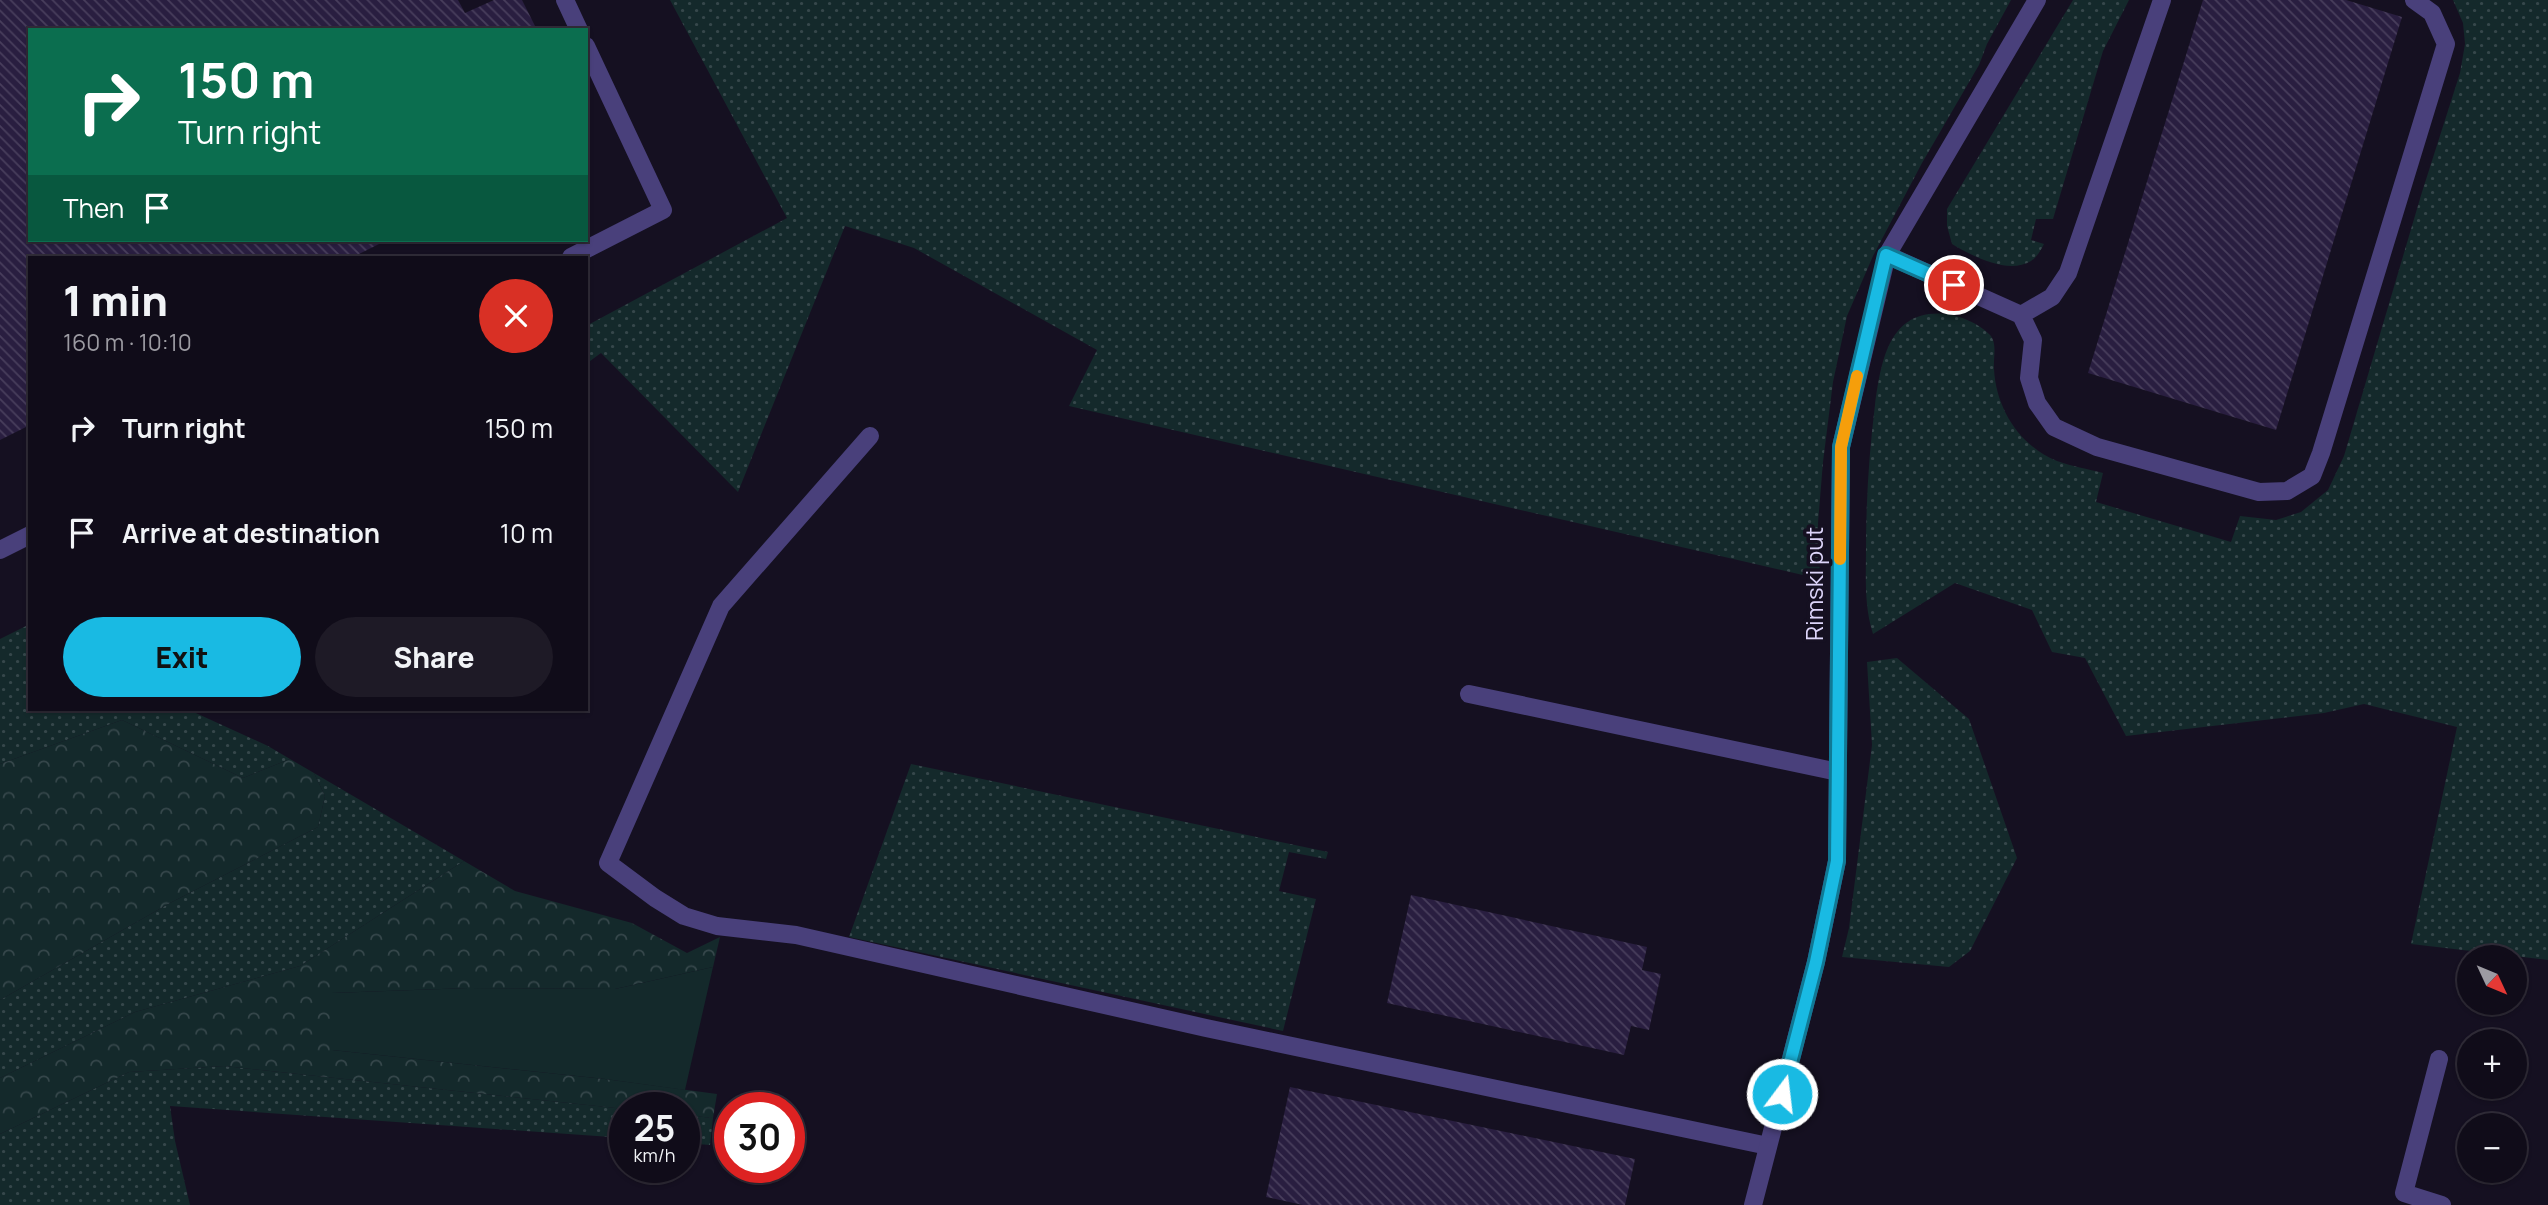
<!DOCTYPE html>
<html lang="en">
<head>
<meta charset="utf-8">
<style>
	body { margin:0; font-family:Manrope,sans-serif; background:#1e1a26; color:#f1f3f6; height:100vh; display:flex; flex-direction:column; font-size:26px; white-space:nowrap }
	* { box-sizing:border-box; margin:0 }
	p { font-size:23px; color:#9c9ba2 }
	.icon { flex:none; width:38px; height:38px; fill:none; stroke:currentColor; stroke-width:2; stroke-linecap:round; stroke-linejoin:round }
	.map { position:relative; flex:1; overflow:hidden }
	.details { position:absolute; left:28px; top:256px; width:560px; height:455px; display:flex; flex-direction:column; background:#100c19; border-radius:0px; box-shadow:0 2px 5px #0004,0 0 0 2px #302c38 }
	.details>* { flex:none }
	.guide { position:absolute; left:28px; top:28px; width:560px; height:214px; border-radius:0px; box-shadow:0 2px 5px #0004,0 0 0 2px #302c38; background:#0b6e4f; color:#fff; overflow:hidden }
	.needle { width:46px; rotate:134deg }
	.buttons { position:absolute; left:2457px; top:945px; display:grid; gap:14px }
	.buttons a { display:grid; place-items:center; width:70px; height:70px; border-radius:50%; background:#100c19; box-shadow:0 2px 5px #0004,0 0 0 2px #302c38; font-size:35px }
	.speed { position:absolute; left:609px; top:1092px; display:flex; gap:14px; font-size:35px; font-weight:700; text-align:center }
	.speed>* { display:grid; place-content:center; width:91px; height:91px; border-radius:50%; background:#100c19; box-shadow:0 2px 5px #0004,0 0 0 2px #302c38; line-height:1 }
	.speed small { font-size:18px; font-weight:400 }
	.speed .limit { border:10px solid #d22; background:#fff; color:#111 }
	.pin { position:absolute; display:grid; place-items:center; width:60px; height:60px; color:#fff; margin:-30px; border:4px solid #fff; border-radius:50%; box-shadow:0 2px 7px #0007 }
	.me { position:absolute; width:77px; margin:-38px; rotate:15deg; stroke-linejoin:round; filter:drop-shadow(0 0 5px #0008) }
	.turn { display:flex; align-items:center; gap:24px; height:147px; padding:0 35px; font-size:32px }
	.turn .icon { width:91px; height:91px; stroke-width:2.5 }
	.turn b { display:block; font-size:49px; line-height:60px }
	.then { display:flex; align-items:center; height:66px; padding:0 35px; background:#0003; gap:14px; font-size:26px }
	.round { display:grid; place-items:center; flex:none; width:74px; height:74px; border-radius:37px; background:#1e1a26 }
	.summary { display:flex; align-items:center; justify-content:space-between; height:119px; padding:0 35px }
	h1 { font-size:42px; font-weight:800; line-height:52px }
	.button { display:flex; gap:14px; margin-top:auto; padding:14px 35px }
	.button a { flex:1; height:80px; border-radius:42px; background:#19bae3; color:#111; font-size:28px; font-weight:800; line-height:80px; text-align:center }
	.button a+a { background:#1e1a26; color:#f1f3f6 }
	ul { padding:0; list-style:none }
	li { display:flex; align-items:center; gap:21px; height:105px; padding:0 35px }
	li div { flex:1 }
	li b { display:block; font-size:26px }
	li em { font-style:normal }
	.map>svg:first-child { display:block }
</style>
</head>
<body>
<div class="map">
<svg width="2548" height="1205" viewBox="0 0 2548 1205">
	<defs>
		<pattern id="grass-dots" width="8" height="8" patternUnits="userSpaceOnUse" patternTransform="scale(1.75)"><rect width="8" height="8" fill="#14292b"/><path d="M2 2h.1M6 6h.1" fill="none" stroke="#36474b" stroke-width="1.8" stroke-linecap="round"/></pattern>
		<pattern id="forest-crowns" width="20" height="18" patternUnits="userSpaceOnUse" patternTransform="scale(1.75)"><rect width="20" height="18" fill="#14292b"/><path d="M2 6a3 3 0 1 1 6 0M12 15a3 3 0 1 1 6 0" fill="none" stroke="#36474b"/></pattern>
		<pattern id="building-back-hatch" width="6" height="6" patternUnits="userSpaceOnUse" patternTransform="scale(1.75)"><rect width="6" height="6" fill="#291e40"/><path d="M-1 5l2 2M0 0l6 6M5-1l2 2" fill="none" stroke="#483e5c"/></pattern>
	</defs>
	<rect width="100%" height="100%" fill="#151021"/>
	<path fill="url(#grass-dots)" d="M 670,0 L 2011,0 L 1987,44 L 1979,65 L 1922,163 L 1873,256 L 1847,316 L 1833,382 L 1823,462 L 1818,523 L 1820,579 L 1069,406 L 1097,350 L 914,248 L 845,226 L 738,492 L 601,353 L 586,364 L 586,326 L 787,218 Z
		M 2073,0 L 2129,0 L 2103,51 L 2053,219 L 2036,219 L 2031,240 L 2044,244 C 2041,250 2037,257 2031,261 C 2008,275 1972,256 1952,244 L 1947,226 L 1947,209 Z
		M 2453,0 L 2548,0 L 2548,960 L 2411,944 L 2457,727 L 2364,704 L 2324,713 L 2126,736 L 2085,658 L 2052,652 L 2032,610 L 1955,583 L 1873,634 C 1864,605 1866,579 1866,549 C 1866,501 1869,453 1875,405 C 1881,361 1889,308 1946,314 C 1960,315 1979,324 1989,334 C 1998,342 1993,358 1994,369 C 1996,409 2020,446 2057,461 C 2071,466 2088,469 2103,473 L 2096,502 L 2231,542 L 2240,516 L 2276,520 L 2301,512 L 2328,490 L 2344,456 L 2422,192 L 2460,73 L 2465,44 L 2463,23 Z
		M 30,624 L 30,709 L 187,709 L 268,746 L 290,759 L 243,778 L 122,720 L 0,764 L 0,639 Z
		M 1897,658 L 1969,719 L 2017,858 L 1970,951 L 1949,967 L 1842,957 L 1849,928 L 1872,745 L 1867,662 Z
		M 911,764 L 1328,852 L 1326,859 L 1289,852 L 1279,891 L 1316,899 L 1283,1031 L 849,937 Z
		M 314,773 L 464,861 L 300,966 L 135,1012 L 0,1078 L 0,1000 L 170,903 L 318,827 L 325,796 Z
		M 224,1066 L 625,1109 L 625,1138 L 170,1106 L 175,1141 L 190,1205 L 0,1205 L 0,1134 L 129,1072 Z
		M 684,1115 L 713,1118 L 710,1145 L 684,1143 Z"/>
	<path fill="url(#forest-crowns)" d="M 122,720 L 243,778 L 290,759 L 314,773 L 325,796 L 318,827 L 170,903 L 0,1000 L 0,764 Z
		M 464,861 L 515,891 L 632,923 L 687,953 L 720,937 L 713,967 L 615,989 L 468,988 L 332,993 L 332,1050 L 605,1079 L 717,1094 L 713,1118 L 684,1115 L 684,1108 L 625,1109 L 224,1066 L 129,1072 L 0,1134 L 0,1078 L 135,1012 L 300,966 Z"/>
	<path fill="#14292b" d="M 713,967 L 685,1090 L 605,1079 L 332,1050 L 332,993 L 468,988 L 615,989 Z"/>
	<path fill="url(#building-back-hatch)" d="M 0,0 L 458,0 L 465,13 L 494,0 L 522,0 L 537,30 L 30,30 L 30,240 L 387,240 L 353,257 L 30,257 L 30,425 L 0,440 Z
		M 2203,0 L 2346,0 L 2402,17 L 2276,430 L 2088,373 Z
		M 1411,895 L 1647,947 L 1642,970 L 1661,974 L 1649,1030 L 1631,1026 L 1624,1055 L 1387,1003 Z
		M 1290,1087 L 1635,1159 L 1625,1205 L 1303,1205 L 1266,1197 Z"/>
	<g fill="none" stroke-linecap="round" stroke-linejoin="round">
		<path stroke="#49407b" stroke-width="18" d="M 565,0 L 579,30
			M 1887,255 L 2021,315 L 2033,340 L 2029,378 L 2037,403 L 2054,427 L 2097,447 L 2259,492 L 2287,491 L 2312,476 L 2321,453 L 2446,44 L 2432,13 L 2414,0
			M 571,257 L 663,210 L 586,46
			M 2021,315 L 2052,297 L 2068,273 L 2162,0
			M 870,436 L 721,606 L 608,863 L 655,898 L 684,916 L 717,926 L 796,935 L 1206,1028 L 1768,1146
			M 0,550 L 30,535
			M 1469,694 L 1838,772
			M 2439,1059 L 2404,1193 L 2442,1205"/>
		<path stroke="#49407b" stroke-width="18" d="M 1753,1205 L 1816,962 L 1837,861 L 1841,447 L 1887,255 L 2037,0"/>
	</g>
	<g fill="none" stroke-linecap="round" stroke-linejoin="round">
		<defs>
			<path id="route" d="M 1782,1094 L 1816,962 L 1837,861 L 1841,447 L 1886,255 L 1954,285"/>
		</defs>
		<use href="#route" stroke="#107994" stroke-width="18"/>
		<use href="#route" stroke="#19bae3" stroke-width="12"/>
		<path stroke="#f59e0b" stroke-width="12" d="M 1840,559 L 1841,447 L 1857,376"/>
	</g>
	<g text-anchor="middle" stroke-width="7" stroke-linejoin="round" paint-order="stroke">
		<g font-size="24" fill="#ddd5fa" stroke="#151021">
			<text transform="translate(1815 584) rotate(-90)" y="8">Rimski put</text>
		</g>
	</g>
</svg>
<div class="buttons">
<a><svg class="needle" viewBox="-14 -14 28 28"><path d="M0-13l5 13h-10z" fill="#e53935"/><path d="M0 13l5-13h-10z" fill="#9c9ba2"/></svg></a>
<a>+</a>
<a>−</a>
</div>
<div class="speed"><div>25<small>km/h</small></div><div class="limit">30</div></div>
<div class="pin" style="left:1954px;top:285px;background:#d93025"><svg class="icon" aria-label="arrive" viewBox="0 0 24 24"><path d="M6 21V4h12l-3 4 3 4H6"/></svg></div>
<svg class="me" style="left:1782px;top:1094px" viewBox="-20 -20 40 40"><circle r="17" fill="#19bae3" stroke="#fff" stroke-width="3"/><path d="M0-11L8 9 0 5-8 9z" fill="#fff"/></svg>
<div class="guide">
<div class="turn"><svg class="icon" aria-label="right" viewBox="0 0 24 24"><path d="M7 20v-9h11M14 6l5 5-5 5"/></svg><div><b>150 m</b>Turn right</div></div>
<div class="then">Then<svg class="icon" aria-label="arrive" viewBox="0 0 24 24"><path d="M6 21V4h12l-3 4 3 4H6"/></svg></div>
</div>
<section class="details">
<div class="summary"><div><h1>1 min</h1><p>160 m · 10:10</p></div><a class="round" style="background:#d93025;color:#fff"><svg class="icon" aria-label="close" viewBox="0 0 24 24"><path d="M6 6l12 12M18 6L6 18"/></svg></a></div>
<ul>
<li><svg class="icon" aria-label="right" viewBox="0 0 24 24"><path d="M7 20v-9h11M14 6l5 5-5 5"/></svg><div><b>Turn right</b></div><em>150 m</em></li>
<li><svg class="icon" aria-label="arrive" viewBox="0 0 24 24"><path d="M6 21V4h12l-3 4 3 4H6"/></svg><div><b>Arrive at destination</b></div><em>10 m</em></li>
</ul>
<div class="button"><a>Exit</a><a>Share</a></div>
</section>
</div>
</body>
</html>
